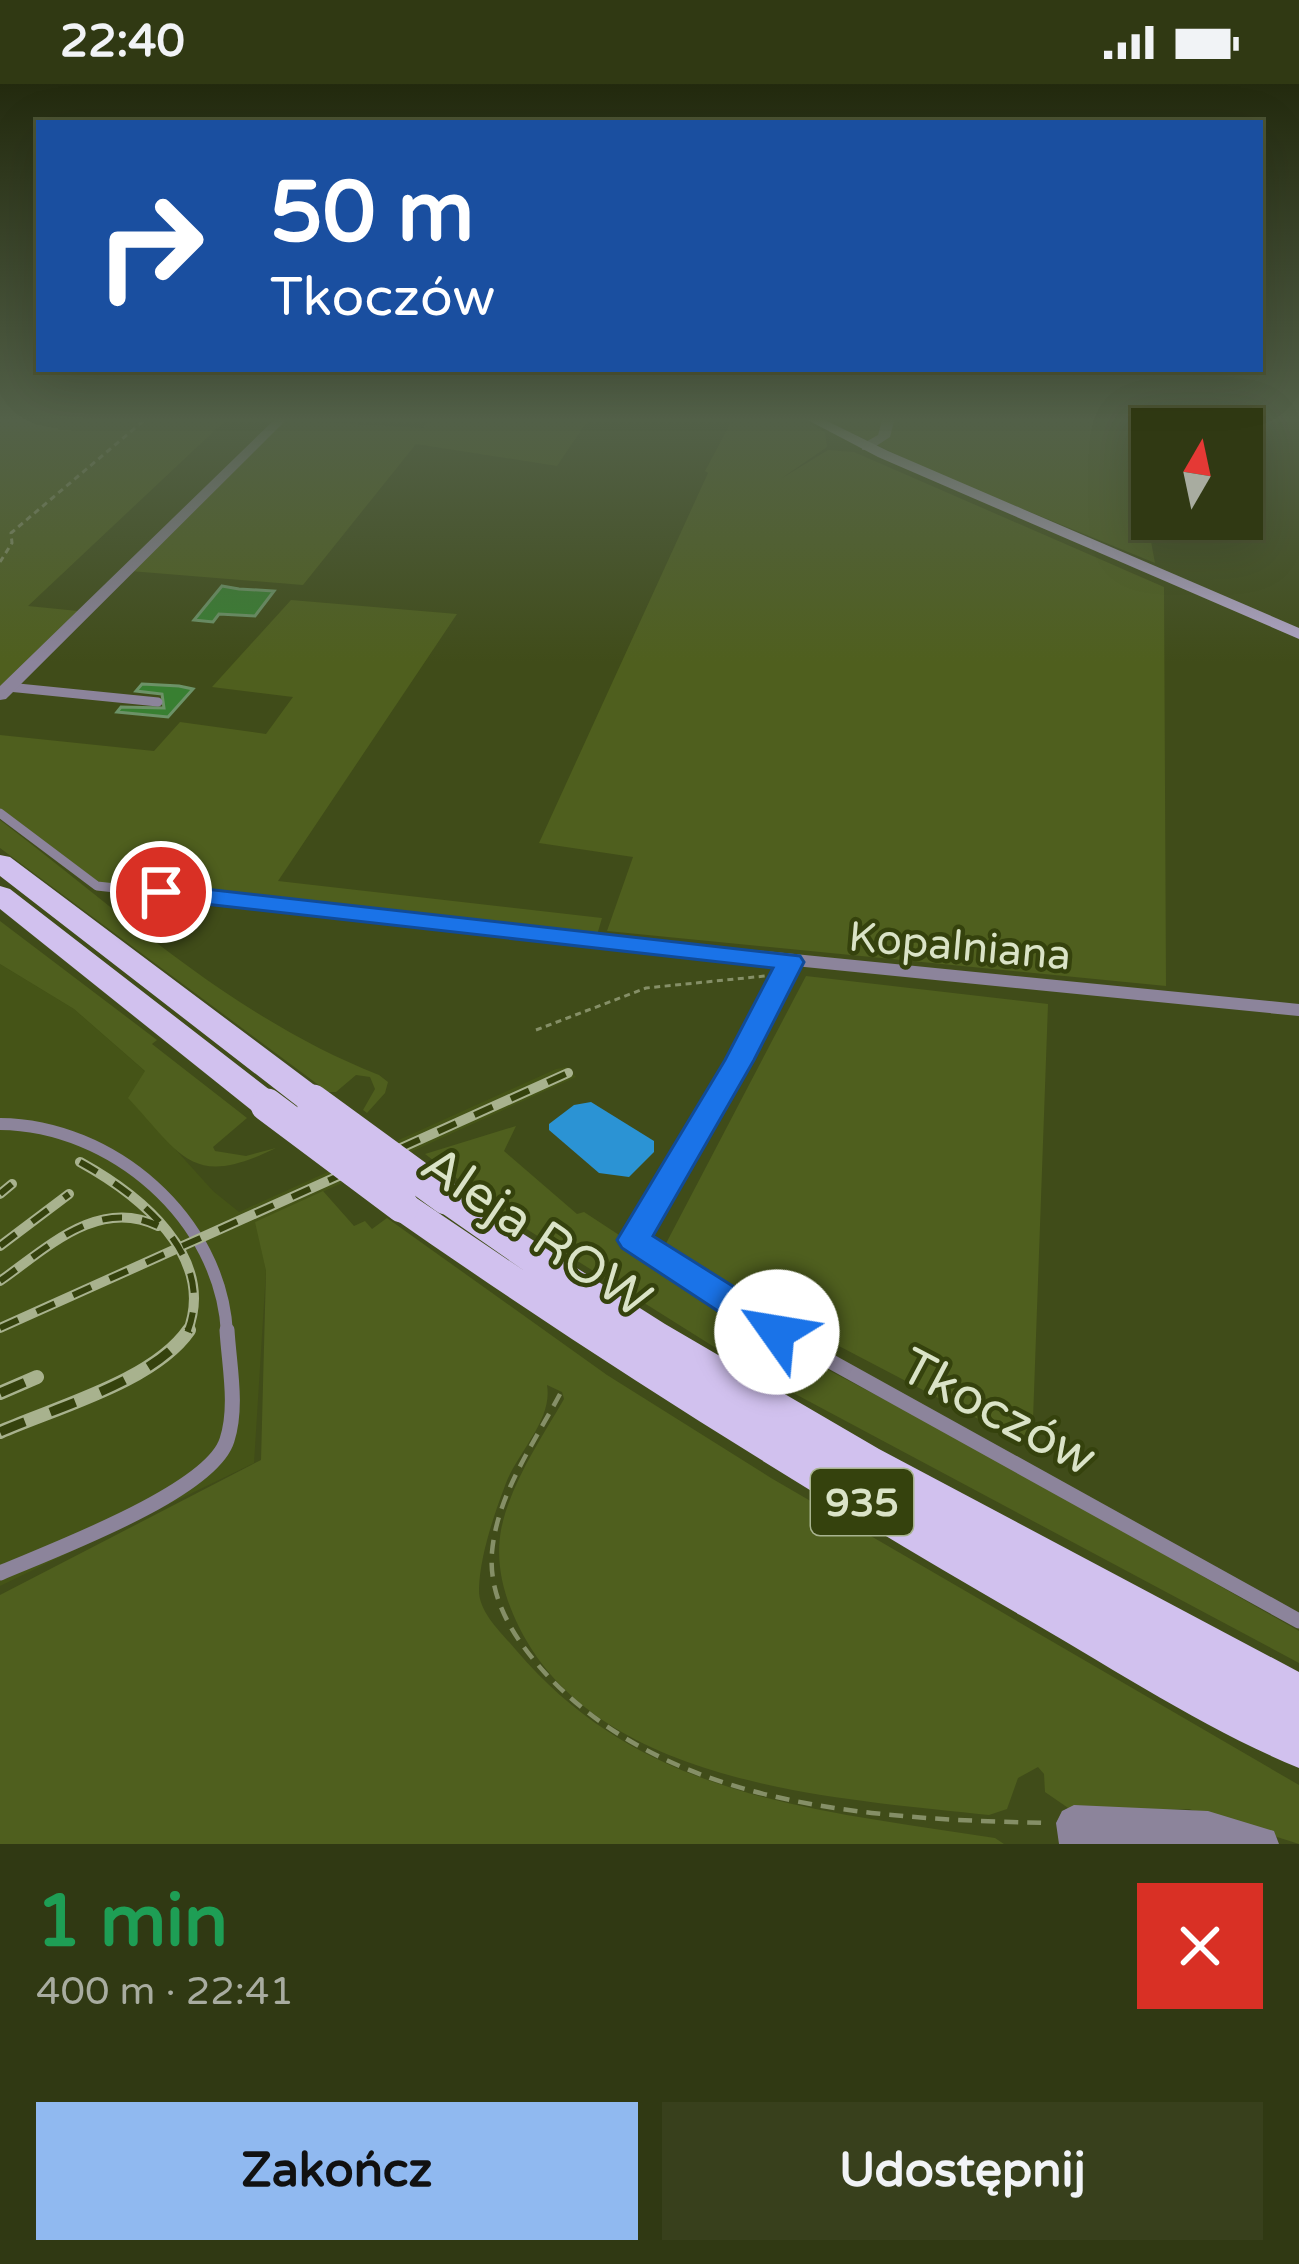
<!DOCTYPE html>
<html lang="pl">
<head>
<meta charset="utf-8">
<style>
	body { margin:0; font-family:"Varela Round",sans-serif; background:#38401c; color:#f1f3f6; height:100vh; display:flex; flex-direction:column; font-size:45px; white-space:nowrap }
	* { box-sizing:border-box; margin:0 }
	p { font-size:39px; color:#a8aca0 }
	.icon { flex:none; width:66px; height:66px; fill:none; stroke:currentColor; stroke-width:2; stroke-linecap:round; stroke-linejoin:round }
	.map { position:relative; height:1760px; overflow:hidden }
	.details { display:flex; flex-direction:column; background:#303913; flex:1 }
	.details>* { flex:none }
	.top-card { position:absolute; left:36px; top:36px; width:1227px; height:252px; border-radius:0px; box-shadow:0 12px 48px #0002,0 0 0 3px #4b5333; background:#1a4fa0; color:#fff; overflow:hidden }
	.needle { width:78px; rotate:9deg }
	.buttons { position:absolute; left:1131px; top:324px; display:grid; gap:24px }
	.buttons a { display:grid; place-items:center; width:132px; height:132px; border-radius:0px; background:#303913; box-shadow:0 12px 48px #0002,0 0 0 3px #4b5333; font-size:60px }
	.pin { position:absolute; display:grid; place-items:center; width:102px; height:102px; color:#fff; margin:-51px; border:6px solid #fff; border-radius:50%; box-shadow:0 3px 12px #0007 }
	.me { position:absolute; width:132px; margin:-66px; rotate:302deg; stroke-linejoin:round; filter:drop-shadow(0 0 9px #0008) }
	.turn { display:flex; align-items:center; gap:42px; height:252px; padding:0 36px; font-size:54px }
	.turn .icon { width:156px; height:156px; stroke-width:2.5 }
	.turn b { display:block; font-size:84px; line-height:102px }
	.round { display:grid; place-items:center; flex:none; width:126px; height:126px; border-radius:0px; background:#38401c }
	.head { display:flex; align-items:center; justify-content:space-between; height:204px; padding:0 36px }
	h1 { font-size:72px; font-weight:700; line-height:90px; color:#1e9e55 }
	.cta { display:flex; gap:24px; margin-top:auto; padding:24px 36px }
	.cta a { flex:1; height:138px; border-radius:0px; background:#90b9f0; color:#111; font-size:48px; font-weight:700; line-height:138px; text-align:center }
	.cta a+a { background:#38401c; color:#f1f3f6 }
	.status { display:flex; justify-content:space-between; align-items:center; height:84px; padding:0 60px; background:#303913; direction:ltr }
	.status svg { height:33px; fill:currentColor }
	.map>svg:first-child { display:block }
</style>
</head>
<body>
<div class="status"><b>22:40</b><svg viewBox="0 0 49 12"><path d="M0 12V9h3v3zM5 12V6h3v6zM10 12V3h3v9zM15 12V0h3v12zM26 1h20v11H26zM47 4h2v5h-2z"/></svg></div>
<div class="map">
<svg width="1299" height="1760" viewBox="0 0 1299 1760">
	<rect width="100%" height="100%" fill="#404c19"/>
	<path fill="#455417" d="M 0,880 L 74,925 L 146,988 L 129,1014 L 213,1107 L 239,1128 L 556,985 L 567,983 L 576,993 L 256,1138 L 266,1187 L 254,1379 L 0,1502 Z"/>
	<path fill="#4f5f1e" d="M 0,333 L 229,333 L 28,522 L 78,527 L 0,603 Z
		M 431,333 L 590,333 L 557,382 L 416,360 L 303,501 L 130,487 L 286,336 L 423,344 Z
		M 734,333 L 797,333 L 825,348 L 827,363 L 782,394 L 828,366 L 854,368 L 1164,503 L 1166,902 L 607,847 L 633,773 L 539,759 L 708,389 L 705,387 Z
		M 819,333 L 1128,333 L 1155,479 L 935,389 Z
		M 291,516 L 457,530 L 278,797 L 602,834 L 597,851 L 100,799 L 0,724 L 0,651 L 154,667 L 180,638 L 266,650 L 293,613 L 212,603 Z
		M 0,736 C 122,829 234,934 379,991 L 388,998 L 385,1009 L 367,1029 L 363,1026 L 375,1005 L 370,993 L 356,991 L 336,1008 L 328,1008 L 0,764 Z
		M 0,837 L 157,956 L 152,960 L 247,1034 L 213,1063 L 215,1067 L 246,1072 L 276,1064 C 192,1105 183,1073 128,1014 L 145,987 L 74,925 L 0,880 Z
		M 806,892 L 1048,920 L 1032,1363 L 661,1169 Z
		M 516,1042 L 504,1067 L 577,1130 L 584,1128 L 813,1278 L 979,1365 L 1299,1547 L 1299,1579 L 754,1288 L 509,1134 L 425,1070 Z
		M 323,1107 L 354,1142 L 365,1137 L 372,1145 L 387,1134 L 607,1291 L 771,1394 L 1299,1701 L 1299,1760 L 1189,1725 L 1074,1728 L 1045,1708 L 1044,1690 L 1038,1683 L 1018,1694 L 1007,1725 L 989,1731 C 835,1714 598,1702 519,1543 C 504,1513 495,1480 501,1446 C 510,1400 541,1355 564,1315 L 562,1308 L 547,1301 C 553,1335 518,1368 506,1399 C 494,1431 480,1471 479,1505 C 478,1528 502,1549 516,1566 C 642,1715 814,1725 995,1754 L 1004,1760 L 0,1760 L 0,1511 L 261,1376 L 266,1187 L 255,1138 Z"/>
	<path fill="#2b93d4" d="M 591,1018 L 654,1057 L 654,1068 L 629,1093 L 599,1089 L 549,1046 L 549,1040 L 574,1021 Z"/>
	<path fill="#387f31" stroke="#6c9267" stroke-width="3" d="M 222,502 L 239,505 L 274,507 L 255,532 L 219,530 L 213,538 L 194,536 Z
		M 142,600 L 179,602 L 193,605 L 168,633 L 117,628 L 121,623 L 164,624 L 162,610 L 136,607 Z"/>
	<g fill="none" stroke-linecap="round" stroke-linejoin="round">
		<path stroke="#858f67" stroke-width="3" stroke-dasharray="6 4.5" stroke-linecap="butt" d="M 0,478 L 12,459 L 11,449 L 148,333
			M 536,946 L 646,904 L 765,892"/>
		<path stroke="#858f67" stroke-width="4.5" stroke-dasharray="14 9" stroke-linecap="butt" d="M 560,1310 C 534,1359 497,1411 492,1468 C 488,1516 516,1557 546,1590 C 672,1725 875,1735 1048,1739"/>
		<path stroke="#8c849b" stroke-width="9" d="M 8,603 L 158,618
			M 0,729 L 97,802 L 610,858"/>
		<path stroke="#8c849b" stroke-width="12" d="M 582,855 L 1299,926
			M 0,1040 C 112,1041 221,1134 227,1249
			M 779,1249 L 633,1156 L 761,938 L 790,878"/>
		<path stroke="#8c849b" stroke-width="15" d="M 774,1246 L 1299,1537
			M 0,1489 C 51,1467 211,1408 227,1356 C 238,1322 229,1281 227,1246"/>
		<path fill="#8c849b" fill-rule="evenodd" d="M 277,333 L 289,333 L 6,615 L 0,616 L 0,602 Z
			M 883,333 L 895,333 L 890,353 L 870,366 L 862,366 L 862,360 L 878,351 Z
			M 1074,1721 L 1208,1727 L 1274,1747 L 1279,1760 L 1059,1760 L 1056,1739 L 1062,1727 Z"/>
		<path fill="#b3a7ca" fill-rule="evenodd" d="M 802,333 L 819,333 L 888,367 L 1299,544 L 1299,555 L 878,373 Z"/>
		<path fill="#d1c1ee" fill-rule="evenodd" d="M 0,771 L 10,773 L 325,1009 L 330,1017 L 325,1025 L 301,1025 L 0,792 Z
			M 0,802 L 10,805 L 279,1013 L 284,1021 L 279,1029 L 255,1029 L 0,825 Z
			M 446,1101 L 665,1240 L 879,1365 L 1299,1588 L 1299,1684 C 1204,1645 1109,1582 1020,1531 C 804,1406 594,1274 389,1131 L 384,1122 L 389,1113 L 402,1109 L 415,1113 L 526,1188 L 433,1123 L 428,1114 L 433,1105 Z"/>
		<defs>
			<path id="rail-far1" d="M 80,1078 C 138,1110 218,1172 187,1249
				M 0,1110 L 12,1100
				M 0,1162 L 69,1110
				M 0,1197 C 47,1164 98,1113 158,1142
				M 0,1244 L 568,989"/>
			<path id="rail" d="M 0,1309 L 37,1293
				M 0,1348 C 57,1323 154,1297 189,1246"/>
		</defs>
		<use href="#rail-far1" stroke="#a8b28e" stroke-width="10"/>
		<use href="#rail" stroke="#a8b28e" stroke-width="14"/>
		<use href="#rail-far1" stroke="#35420d" stroke-width="6" stroke-dasharray="20" stroke-linecap="butt"/>
		<use href="#rail" stroke="#35420d" stroke-width="9" stroke-dasharray="27" stroke-linecap="butt"/>
		<path stroke="#d1c1ee" stroke-width="33" d="M 313,1017 L 446,1114
			M 267,1021 L 402,1122"/>
	</g>
	<linearGradient id="sky" x2="0" y2="1"><stop stop-color="#232a0e"/><stop offset="0.58" stop-color="#536149"/><stop offset="1" stop-color="#536149" stop-opacity="0"/></linearGradient>
	<rect width="1299" height="579" fill="url(#sky)"/>
	<path fill="#1a73e8" stroke="#114b97" stroke-width="3" d="M 161,800 L 800,872 L 804,878 L 754,976 L 653,1152 L 790,1238 L 795,1248 L 790,1258 L 777,1262 L 765,1258 L 622,1164 L 617,1156 L 725,976 L 773,884 L 152,814 L 148,808 L 152,803 Z"/>
	<g text-anchor="middle" stroke-width="9" stroke-linejoin="round" paint-order="stroke">
		<rect fill="#35420d" stroke="#a8b38f" stroke-width="3" x="811" y="1385" width="102" height="66" rx="9"/>
		<g font-size="39" font-weight="bold" fill="#dae3c7">
			<text x="862" y="1432">935</text>
		</g>
		<g font-size="42" fill="#dae3c7" stroke="#35420d">
			<text transform="translate(960 861) rotate(5)" y="15">Kopalniana</text>
		</g>
		<g font-size="51" fill="#dae3c7" stroke="#35420d">
			<text transform="translate(537 1147) rotate(34)" y="18">Aleja ROW</text>
			<text transform="translate(999 1327) rotate(28)" y="18">Tkoczów</text>
		</g>
	</g>
</svg>
<div class="buttons">
<a><svg class="needle" viewBox="-14 -14 28 28"><path d="M0-13l5 13h-10z" fill="#e53935"/><path d="M0 13l5-13h-10z" fill="#a8aca0"/></svg></a>
</div>
<div class="pin" style="left:161px;top:808px;background:#d93025"><svg class="icon" aria-label="arrive" viewBox="0 0 24 24"><path d="M6 21V4h12l-3 4 3 4H6"/></svg></div>
<svg class="me" style="left:777px;top:1248px" viewBox="-20 -20 40 40"><circle r="19" fill="#fff"/><path d="M0-13L10 11 0 6-10 11z" fill="#1a73e8"/></svg>
<div class="top-card">
<div class="turn"><svg class="icon" aria-label="right" viewBox="0 0 24 24"><path d="M7 20v-9h11M14 6l5 5-5 5"/></svg><div><b>50 m</b>Tkoczów</div></div>
</div>
</div>
<section class="details">
<div class="head"><div><h1>1 min</h1><p>400 m · 22:41</p></div><a class="round" style="background:#d93025;color:#fff"><svg class="icon" aria-label="close" viewBox="0 0 24 24"><path d="M6 6l12 12M18 6L6 18"/></svg></a></div>
<div class="cta"><a>Zakończ</a><a>Udostępnij</a></div>
</section>
</body>
</html>
